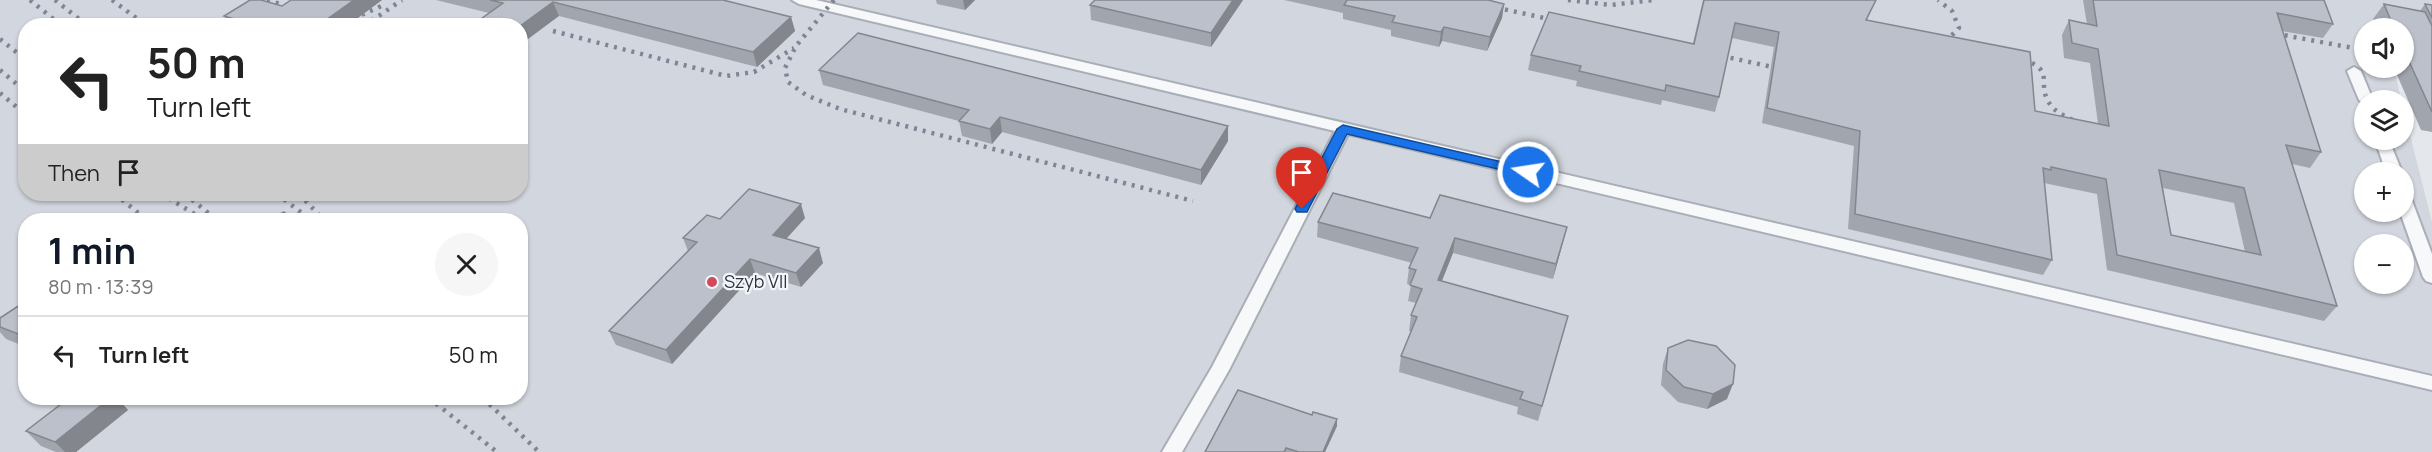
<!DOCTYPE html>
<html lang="en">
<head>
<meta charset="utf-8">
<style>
	body { margin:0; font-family:Manrope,sans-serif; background:#f6f6f6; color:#222; height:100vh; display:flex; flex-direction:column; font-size:22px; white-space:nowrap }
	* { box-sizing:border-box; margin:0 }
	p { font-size:20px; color:#767676 }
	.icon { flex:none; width:33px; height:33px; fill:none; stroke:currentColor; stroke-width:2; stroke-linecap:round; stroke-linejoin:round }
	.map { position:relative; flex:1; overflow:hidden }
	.details { position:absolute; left:18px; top:213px; width:510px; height:192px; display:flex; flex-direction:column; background:#fff; border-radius:24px; box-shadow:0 2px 4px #0004 }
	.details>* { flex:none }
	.hud { position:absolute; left:18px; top:18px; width:510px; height:183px; border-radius:24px; box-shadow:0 2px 4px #0004; background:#fff; color:#222; overflow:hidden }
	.tools { position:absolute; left:2354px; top:18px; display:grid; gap:12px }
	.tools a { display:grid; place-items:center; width:60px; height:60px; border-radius:50%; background:#fff; box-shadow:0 2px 4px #0004; font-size:30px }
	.pin { position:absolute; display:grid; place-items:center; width:51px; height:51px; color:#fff; margin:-62px -26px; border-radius:50% 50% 50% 0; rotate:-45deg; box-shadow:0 0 6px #0007 }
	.pin .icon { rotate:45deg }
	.me { position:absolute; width:66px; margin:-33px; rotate:283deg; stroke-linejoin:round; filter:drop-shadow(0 0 4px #0008) }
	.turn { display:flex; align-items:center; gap:21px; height:126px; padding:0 30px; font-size:27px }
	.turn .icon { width:78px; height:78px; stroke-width:2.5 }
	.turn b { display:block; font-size:42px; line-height:51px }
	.then { display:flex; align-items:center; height:57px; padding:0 30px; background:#0003; gap:12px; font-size:22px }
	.round { display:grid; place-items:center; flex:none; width:63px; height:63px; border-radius:32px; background:#f6f6f6 }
	.summary { display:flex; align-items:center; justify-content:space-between; height:102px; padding:0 30px }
	h1 { font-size:36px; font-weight:700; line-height:45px; color:#111827 }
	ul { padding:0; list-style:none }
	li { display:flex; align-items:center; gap:18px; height:78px; padding:0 30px; border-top:2px solid #e0e0e0 }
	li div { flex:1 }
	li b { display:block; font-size:22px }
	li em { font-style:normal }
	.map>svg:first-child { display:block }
</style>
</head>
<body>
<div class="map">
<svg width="2432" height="452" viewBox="0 0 2432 452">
	<rect width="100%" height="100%" fill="#e4e7ec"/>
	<path fill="#d2d6de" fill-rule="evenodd" d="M 0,0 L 2432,0 L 2432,79 L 2395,72 L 2401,100 L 2364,100 L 2364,140 L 2403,140 L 2403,107 L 2432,222 L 2432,452 L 0,452 ZM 26,26 L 520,26 L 520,194 L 26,194 ZM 2364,28 L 2403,28 L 2403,68 L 2364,68 ZM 2364,172 L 2403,172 L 2403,212 L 2364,212 ZM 26,220 L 520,220 L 520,398 L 26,398 ZM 2364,244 L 2403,244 L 2403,284 L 2364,284 Z"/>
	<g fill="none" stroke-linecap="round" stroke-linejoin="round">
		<defs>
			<path id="lane" d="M 792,0 L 816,0 L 2432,376 L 2432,390 L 1348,134 L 1229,370 L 1182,452 L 1162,452 L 1212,367 L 1335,131 L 799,4 Z
				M 2354,67 L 2361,71 L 2373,100 L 2364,100 L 2364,104 L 2359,100 L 2347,71 Z
				M 2375,140 L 2389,140 L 2402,172 L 2386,172 Z
				M 2403,193 L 2409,194 L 2411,198 L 2432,254 L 2432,283 L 2426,281 L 2423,277 L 2400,212 L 2403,212 Z"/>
		</defs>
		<use href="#lane" stroke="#a9aeb7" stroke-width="4"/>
		<use href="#lane" fill="#f7f8fa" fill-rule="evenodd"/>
		<path stroke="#7d8696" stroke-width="4.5" stroke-dasharray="3 6" stroke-linecap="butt" d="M 30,0 L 62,26
			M 55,0 L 88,26
			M 112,0 L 147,26
			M 267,0 L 300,10
			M 834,0 L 796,46 L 785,68 L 788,82 L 806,95 L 840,109 L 1193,201
			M 1461,0 L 1563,22
			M 1568,0 L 1611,5 L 1653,0
			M 344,17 L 359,16 L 386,4
			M 364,26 L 402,0
			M 553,31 L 726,76 L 754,72 L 794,48
			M 2267,32 L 2364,50
			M 0,39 L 26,60
			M 1935,39 L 1949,38 L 1959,28 L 1952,11 L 1938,0
			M 1713,54 L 1786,70
			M 2015,57 C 2063,70 2031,83 2053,108 C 2060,115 2074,120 2082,125
			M 0,70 L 26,92
			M 0,93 L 26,115
			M 115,194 L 147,220
			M 161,194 L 205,220
			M 185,194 L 217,220
			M 277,194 L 311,220
			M 299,194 L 324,220
			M 429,398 L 497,452
			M 483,398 L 539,452"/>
	</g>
	<path fill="#a1a5ae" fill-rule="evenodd" d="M 291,0 L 382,0 L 347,26 L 230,26 L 224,16 L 282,6 Z
		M 436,0 L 723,0 L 791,17 L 795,31 L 757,67 L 559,16 L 489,13 Z
		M 936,0 L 975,0 L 965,10 L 937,4 Z
		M 1095,0 L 1243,0 L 1211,47 L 1091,20 L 1090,5 Z
		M 1284,0 L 1488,0 L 1504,4 L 1502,18 L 1487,51 L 1442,41 L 1439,47 L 1391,36 L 1391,30 L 1343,19 L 1343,13 Z
		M 1703,0 L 1876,0 L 1867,20 L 2035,111 L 2098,124 L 2090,63 L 2064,58 L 2062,35 L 2069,20 L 2087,24 L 2083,0 L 2324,0 L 2333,24 L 2323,38 L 2282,31 L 2321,152 L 2310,168 L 2292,164 L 2337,306 L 2324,321 L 2107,270 L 2097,194 L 2044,183 L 2052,260 L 2043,275 L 1848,229 L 1854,146 L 1762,123 L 1774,47 L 1732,38 L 1719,97 L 1715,112 L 1662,100 L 1661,105 L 1576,86 L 1577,81 L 1528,70 L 1531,55 L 1693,43 ZM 2163,188 L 2234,203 L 2245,252 L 2171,235 Z
		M 2384,4 L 2420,11 L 2425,4 L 2432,5 L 2432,132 L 2421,130 L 2394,68 L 2403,68 L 2403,28 L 2378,28 L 2373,19 Z
		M 819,70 L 1228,141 L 1201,185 L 1002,132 L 992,144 L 962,136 L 959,121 L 823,85 Z
		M 805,218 L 786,239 L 823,263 L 801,287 L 755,273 L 672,364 L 616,345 L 609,331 L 688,251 L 683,238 L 720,219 Z
		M 1430,218 L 1567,227 L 1553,279 L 1453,253 L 1442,281 L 1568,316 L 1538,421 L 1517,414 L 1518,407 L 1399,372 L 1401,356 L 1411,331 L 1409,331 L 1411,315 L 1416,303 L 1408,301 L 1411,285 L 1407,284 L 1409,268 L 1412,263 L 1317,237 L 1318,222 Z
		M 26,301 L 26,347 L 6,339 L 0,332 L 0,318 Z
		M 1668,348 L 1727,399 L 1707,409 L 1678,402 L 1661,385 L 1663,364 Z
		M 69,398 L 117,398 L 128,410 L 76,452 L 56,452 L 41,446 L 26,431 Z
		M 1312,415 L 1337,419 L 1337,426 L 1325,452 L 1205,452 Z"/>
	<path fill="#83868d" d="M 354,0 L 382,0 L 347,26 L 326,20 Z
		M 963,0 L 975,0 L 965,10 Z
		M 1233,0 L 1243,0 L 1211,47 L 1211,33 Z
		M 553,2 L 559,16 L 520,45 L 520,26 Z
		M 1504,4 L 1502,18 L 1487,51 L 1490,37 Z
		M 791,17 L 795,31 L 757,67 L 753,52 Z
		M 1444,27 L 1442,41 L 1439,47 L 1441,32 Z
		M 1000,117 L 1002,132 L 992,144 L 990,129 Z
		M 1228,126 L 1228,141 L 1201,185 L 1201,170 Z
		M 801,204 L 805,218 L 777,249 L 773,235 Z
		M 1567,227 L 1563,242 L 1553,279 L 1556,264 Z
		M 1455,238 L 1453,253 L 1436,295 L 1438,280 Z
		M 819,248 L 823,263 L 801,287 L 796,273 Z
		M 750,259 L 755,273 L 672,364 L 666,350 Z
		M 1733,384 L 1727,399 L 1707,409 L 1713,394 Z
		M 110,398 L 117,398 L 128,410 L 76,452 L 65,452 L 55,442 Z
		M 1337,419 L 1337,426 L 1325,452 L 1323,452 Z"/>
	<path fill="#bbc0ca" stroke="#83868d" stroke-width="1.5" fill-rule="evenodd" d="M 250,0 L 261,0 L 282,6 L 291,0 L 354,0 L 326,20 L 346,26 L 259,26 L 224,16 Z
		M 490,0 L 723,0 L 791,17 L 753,52 L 553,2 L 520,26 L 471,26 L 503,3 Z
		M 1095,0 L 1233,0 L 1211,33 L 1090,5 Z
		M 1347,0 L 1488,0 L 1504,4 L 1490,37 L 1444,27 L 1441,32 L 1392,22 L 1395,16 L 1344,5 Z
		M 1704,0 L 1876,0 L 1866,20 L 2030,52 L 2035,111 L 2109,126 L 2098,49 L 2072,43 L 2069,20 L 2097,26 L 2093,0 L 2324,0 L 2333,24 L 2277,13 L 2321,152 L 2286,145 L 2337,306 L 2117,255 L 2106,179 L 2051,167 L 2051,170 L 2043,168 L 2052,260 L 1855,214 L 1860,131 L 1767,108 L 1779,32 L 1735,23 L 1719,97 L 1666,85 L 1665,91 L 1579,71 L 1581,66 L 1531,55 L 1549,12 L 1694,44 ZM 2159,170 L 2244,188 L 2261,255 L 2171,235 Z
		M 2384,4 L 2425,12 L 2432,26 L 2432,112 L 2403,48 L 2403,28 L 2394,28 Z
		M 2425,4 L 2432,5 L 2432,18 Z
		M 858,33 L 1228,126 L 1201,170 L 1000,117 L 990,129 L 959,121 L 969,110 L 819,70 Z
		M 749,189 L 801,204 L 773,235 L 819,248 L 796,273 L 750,259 L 666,350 L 609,331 L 697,242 L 683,238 L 707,215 L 720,219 Z
		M 1333,193 L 1430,218 L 1440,195 L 1567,227 L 1556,264 L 1455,238 L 1438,280 L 1568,316 L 1542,406 L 1520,399 L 1523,392 L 1401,356 L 1417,317 L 1411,315 L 1422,289 L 1410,285 L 1416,270 L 1409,268 L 1418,248 L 1318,222 Z
		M 284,212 L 294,220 L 268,220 Z
		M 26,301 L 26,337 L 0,327 L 0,318 Z
		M 1688,340 L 1716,346 L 1735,365 L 1733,384 L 1713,394 L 1684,387 L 1666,370 L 1668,348 Z
		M 1238,390 L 1312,415 L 1313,412 L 1337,419 L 1323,452 L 1299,452 L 1286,448 L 1284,452 L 1205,452 Z
		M 69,398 L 110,398 L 55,442 L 26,431 Z"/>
	<path fill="#1a73e8" stroke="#114b97" stroke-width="1.5" d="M 1343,125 L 1528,168 L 1535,172 L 1528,176 L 1347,134 L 1307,212 L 1297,212 L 1295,209 L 1337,129 Z"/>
	<circle fill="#d1495b" stroke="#f4f6f9" stroke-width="2" cx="712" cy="282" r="6"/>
	<g text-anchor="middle" stroke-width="4.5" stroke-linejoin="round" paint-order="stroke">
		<g font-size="18" fill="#2b3445" stroke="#f4f6f9" text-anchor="start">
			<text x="724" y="288">Szyb VII</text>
		</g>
	</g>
</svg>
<div class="tools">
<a><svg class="icon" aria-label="sound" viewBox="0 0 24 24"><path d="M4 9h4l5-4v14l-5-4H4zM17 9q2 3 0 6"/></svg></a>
<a><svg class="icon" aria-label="layers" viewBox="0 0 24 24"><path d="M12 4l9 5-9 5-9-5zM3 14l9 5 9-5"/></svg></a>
<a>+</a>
<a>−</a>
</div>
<div class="pin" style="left:1302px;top:209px;background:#d93025"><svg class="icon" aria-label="arrive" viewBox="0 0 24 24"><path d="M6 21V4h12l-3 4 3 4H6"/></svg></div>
<svg class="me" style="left:1528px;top:172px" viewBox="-20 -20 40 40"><circle r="17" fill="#1a73e8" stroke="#fff" stroke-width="3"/><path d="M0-11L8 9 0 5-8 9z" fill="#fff"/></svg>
<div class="hud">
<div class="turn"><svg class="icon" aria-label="left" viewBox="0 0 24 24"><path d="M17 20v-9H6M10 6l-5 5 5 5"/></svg><div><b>50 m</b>Turn left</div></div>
<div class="then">Then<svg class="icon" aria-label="arrive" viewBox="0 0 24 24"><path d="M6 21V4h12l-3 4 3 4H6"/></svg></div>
</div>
<section class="details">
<div class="summary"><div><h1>1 min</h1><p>80 m · 13:39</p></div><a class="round"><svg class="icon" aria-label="close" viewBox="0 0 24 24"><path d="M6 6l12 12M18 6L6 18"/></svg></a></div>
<ul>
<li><svg class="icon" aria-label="left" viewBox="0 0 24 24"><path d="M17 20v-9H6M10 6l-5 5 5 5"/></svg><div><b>Turn left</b></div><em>50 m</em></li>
</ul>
</section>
</div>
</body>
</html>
